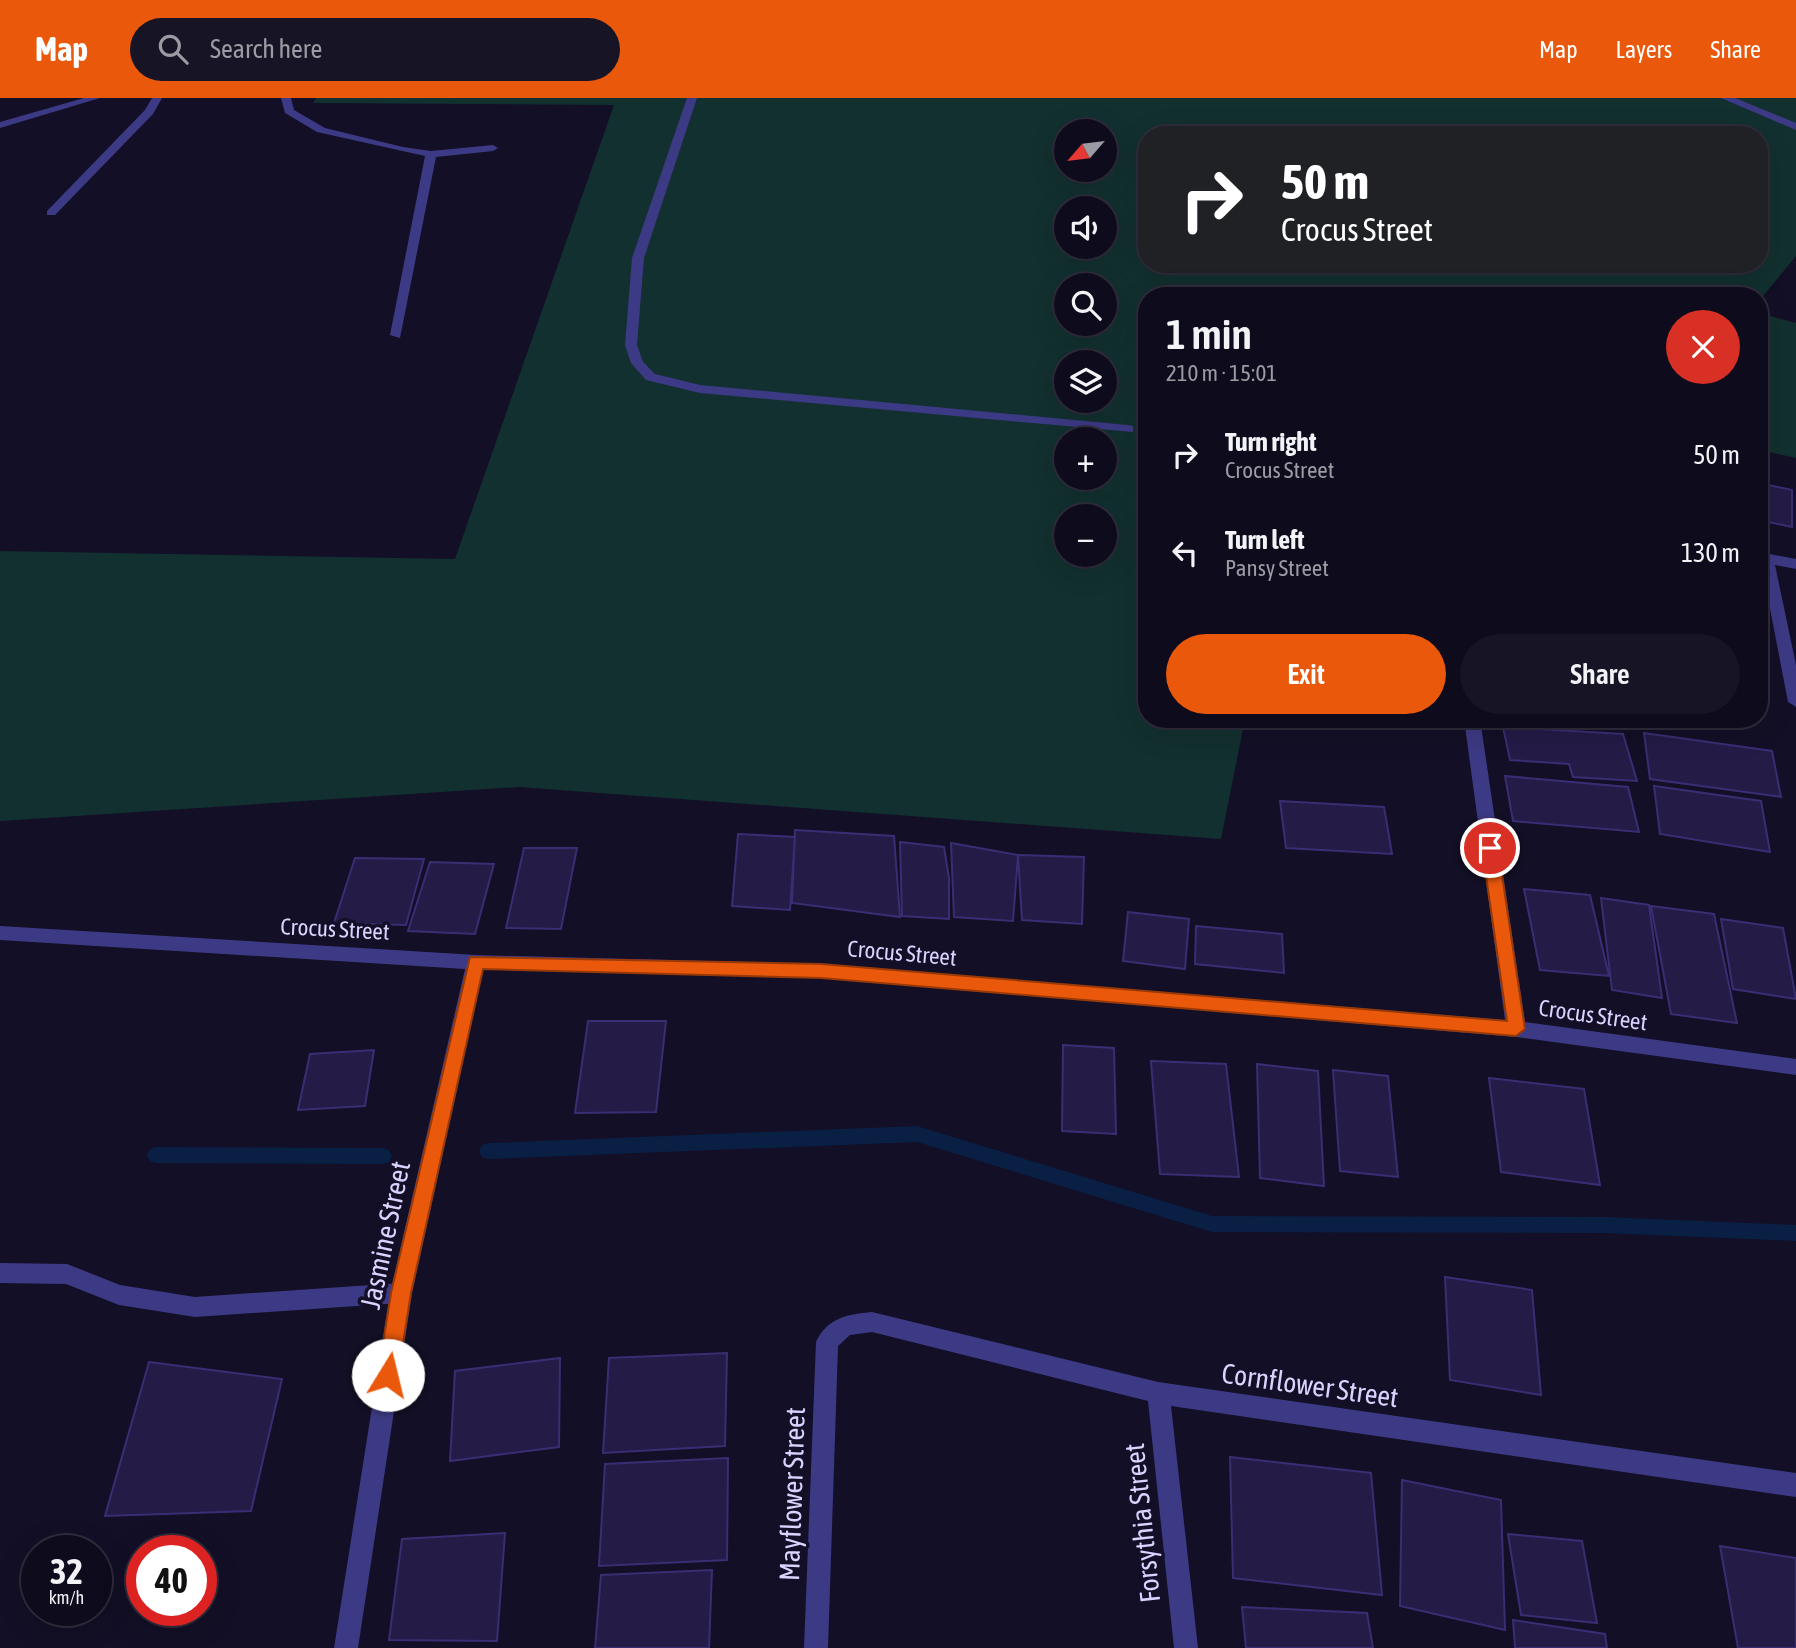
<!DOCTYPE html>
<html lang="en">
<head>
<meta charset="utf-8">
<style>
	body { margin:0; font-family:"Asap Condensed",sans-serif; background:#171425; color:#f1f3f6; height:100vh; display:flex; flex-direction:column; font-size:26px; white-space:nowrap }
	* { box-sizing:border-box; margin:0 }
	p { font-size:23px; color:#9b9ba3 }
	.icon { flex:none; width:38px; height:38px; fill:none; stroke:currentColor; stroke-width:2; stroke-linecap:round; stroke-linejoin:round }
	.map { position:relative; flex:1; overflow:hidden }
	.panel { position:absolute; left:1138px; top:189px; width:630px; height:441px; display:flex; flex-direction:column; background:#0e0b1c; border-radius:28px; box-shadow:0 7px 28px #0002,0 0 0 2px #2e2b3b }
	.panel>* { flex:none }
	.top-card { position:absolute; left:1138px; top:28px; width:630px; height:147px; border-radius:28px; box-shadow:0 7px 28px #0002,0 0 0 2px #2e2b3b; background:#202124; color:#fff; overflow:hidden }
	.needle { width:46px; rotate:242deg }
	.buttons { position:absolute; left:1054px; top:21px; display:grid; gap:14px }
	.buttons a { display:grid; place-items:center; width:63px; height:63px; border-radius:50%; background:#0e0b1c; box-shadow:0 7px 28px #0002,0 0 0 2px #2e2b3b; font-size:35px }
	.speed { position:absolute; left:21px; top:1437px; display:flex; gap:14px; font-size:35px; font-weight:700; text-align:center }
	.speed>* { display:grid; place-content:center; width:91px; height:91px; border-radius:50%; background:#0e0b1c; box-shadow:0 7px 28px #0002,0 0 0 2px #2e2b3b; line-height:1 }
	.speed small { font-size:18px; font-weight:400 }
	.speed .limit { border:10px solid #d22; background:#fff; color:#111 }
	.pin { position:absolute; display:grid; place-items:center; width:60px; height:60px; color:#fff; margin:-30px; border:4px solid #fff; border-radius:50%; box-shadow:0 2px 7px #0007 }
	.me { position:absolute; width:77px; margin:-38px; rotate:9deg; stroke-linejoin:round; filter:drop-shadow(0 0 5px #0008) }
	.turn { display:flex; align-items:center; gap:24px; height:147px; padding:0 28px; font-size:32px }
	.turn .icon { width:91px; height:91px; stroke-width:2.5 }
	.turn b { display:block; font-size:49px; line-height:60px }
	.round { display:grid; place-items:center; flex:none; width:74px; height:74px; border-radius:37px; background:#171425 }
	.summary { display:flex; align-items:center; justify-content:space-between; height:119px; padding:0 28px }
	h1 { font-size:42px; font-weight:600; line-height:52px }
	.button { display:flex; gap:14px; margin-top:auto; padding:14px 28px }
	.button a { flex:1; height:80px; border-radius:42px; background:#ea580c; color:#fff; font-size:28px; font-weight:600; line-height:80px; text-align:center }
	.button a+a { background:#171425; color:#f1f3f6 }
	ul { padding:0; list-style:none }
	li { display:flex; align-items:center; gap:21px; height:98px; padding:0 28px }
	li div { flex:1 }
	li b { display:block; font-size:26px }
	li em { font-style:normal }
	header { display:flex; align-items:center; gap:42px; box-sizing:border-box; height:98px; padding:0 35px; background:#ea580c; color:#fff }
	header strong { font-size:33px }
	nav { display:flex; gap:38px; margin-inline-start:auto; font-size:24px }
	.search { width:490px; height:63px; background:#171425; display:flex; align-items:center; gap:18px; box-sizing:border-box; padding:0 24px; border-radius:38px; color:#9b9ba3; font-size:26px }
	.map>svg:first-child { display:block }
</style>
</head>
<body>
<header>
<strong>Map</strong>
<div class="search"><svg class="icon" aria-label="search" viewBox="0 0 24 24"><circle cx="10" cy="10" r="6"/><path d="M15 15l6 6"/></svg>Search here</div>
<nav><a>Map</a><a>Layers</a><a>Share</a></nav>
</header>
<div class="map">
<svg width="1796" height="1550" viewBox="0 0 1796 1550">
	<rect width="100%" height="100%" fill="#130f26"/>
	<path fill="#12302f" fill-rule="evenodd" d="M 316,0 L 1796,0 L 1796,158 L 1759,203 L 1759,198 L 1146,198 L 1146,621 L 1245,621 L 1221,741 L 519,689 L 0,723 L 0,453 L 455,461 L 614,7 L 313,5 ZM 1066,33 L 1104,33 L 1104,72 L 1066,72 ZM 1146,37 L 1759,37 L 1759,166 L 1146,166 ZM 1066,110 L 1104,110 L 1104,149 L 1066,149 ZM 1066,187 L 1104,187 L 1104,226 L 1066,226 ZM 1066,264 L 1104,264 L 1104,303 L 1066,303 ZM 1066,341 L 1104,341 L 1104,380 L 1066,380 ZM 1066,418 L 1104,418 L 1104,457 L 1066,457 Z
		M 1759,215 L 1796,225 L 1796,360 L 1759,352 Z"/>
	<g fill="none" stroke-linecap="round" stroke-linejoin="round">
		<path fill="#0a1f44" fill-rule="evenodd" d="M 917,1028 L 1212,1118 L 1604,1119 L 1796,1127 L 1796,1143 L 1604,1135 L 1212,1134 L 917,1044 L 488,1061 L 482,1059 L 479,1053 L 482,1047 L 488,1045 Z
			M 156,1049 L 383,1050 L 389,1052 L 392,1058 L 389,1064 L 383,1066 L 156,1065 L 150,1063 L 147,1057 L 150,1051 Z"/>
	</g>
	<path fill="#241b47" stroke="#3b2d73" stroke-width="2" d="M 1759,385 L 1792,392 L 1792,429 L 1759,422 Z
		M 1503,629 L 1623,636 L 1637,683 L 1573,679 L 1569,666 L 1510,662 Z
		M 1644,635 L 1772,653 L 1781,699 L 1650,681 Z
		M 1505,678 L 1628,689 L 1639,734 L 1513,723 Z
		M 1654,688 L 1761,703 L 1770,754 L 1660,736 Z
		M 1280,703 L 1384,709 L 1392,756 L 1286,750 Z
		M 795,732 L 894,738 L 900,819 L 792,805 Z
		M 738,736 L 795,739 L 790,812 L 732,808 Z
		M 900,744 L 944,749 L 949,780 L 949,821 L 902,818 Z
		M 951,745 L 1018,757 L 1013,823 L 954,819 Z
		M 524,750 L 577,750 L 561,831 L 506,830 Z
		M 1018,757 L 1084,759 L 1082,826 L 1022,822 Z
		M 355,760 L 424,761 L 406,827 L 334,825 Z
		M 430,764 L 494,766 L 475,836 L 408,833 Z
		M 1524,791 L 1590,797 L 1609,878 L 1540,872 Z
		M 1601,800 L 1649,807 L 1662,900 L 1612,892 Z
		M 1651,808 L 1714,816 L 1737,925 L 1671,916 Z
		M 1128,814 L 1189,821 L 1185,871 L 1123,863 Z
		M 1721,821 L 1783,830 L 1796,901 L 1733,891 Z
		M 1196,828 L 1282,836 L 1284,875 L 1195,866 Z
		M 588,923 L 666,923 L 656,1014 L 575,1015 Z
		M 1063,947 L 1114,950 L 1116,1036 L 1062,1033 Z
		M 374,952 L 365,1008 L 298,1012 L 310,956 Z
		M 1151,963 L 1226,966 L 1239,1079 L 1160,1076 Z
		M 1257,966 L 1318,973 L 1324,1088 L 1260,1080 Z
		M 1333,972 L 1388,978 L 1398,1079 L 1340,1073 Z
		M 1489,980 L 1584,991 L 1600,1087 L 1501,1074 Z
		M 1445,1179 L 1532,1192 L 1541,1297 L 1450,1282 Z
		M 727,1255 L 725,1348 L 603,1355 L 609,1260 Z
		M 560,1260 L 559,1349 L 450,1363 L 455,1273 Z
		M 149,1264 L 282,1281 L 251,1413 L 105,1418 Z
		M 1230,1359 L 1371,1375 L 1382,1497 L 1233,1480 Z
		M 728,1360 L 727,1462 L 599,1468 L 605,1366 Z
		M 1402,1382 L 1501,1402 L 1505,1532 L 1400,1508 Z
		M 505,1435 L 497,1543 L 389,1542 L 402,1441 Z
		M 1508,1436 L 1582,1443 L 1597,1525 L 1521,1517 Z
		M 1720,1448 L 1796,1460 L 1796,1550 L 1738,1550 Z
		M 712,1472 L 709,1550 L 595,1550 L 601,1477 Z
		M 1242,1509 L 1367,1515 L 1373,1550 L 1246,1550 Z
		M 1513,1522 L 1605,1536 L 1607,1550 L 1515,1550 Z"/>
	<g fill="none" stroke-linecap="round" stroke-linejoin="round">
		<path fill="#3d3a85" fill-rule="evenodd" d="M 152,0 L 162,0 L 153,16 L 55,117 L 47,117 L 47,113 L 145,12 Z
			M 281,0 L 291,0 L 294,12 L 325,30 L 403,49 L 431,53 L 493,47 L 498,50 L 493,53 L 436,59 L 400,240 L 390,237 L 425,58 L 317,34 L 285,15 Z
			M 687,0 L 697,0 L 644,160 L 637,247 L 643,264 L 655,276 L 700,287 L 1128,327 L 1133,328 L 1133,334 L 700,295 L 646,282 L 631,265 L 625,247 L 632,160 Z
			M 1721,0 L 1735,0 L 1796,25 L 1796,32 Z
			M 0,1165 L 67,1166 L 120,1187 L 195,1199 L 401,1185 L 409,1188 L 412,1195 L 409,1202 L 401,1205 L 195,1219 L 119,1207 L 66,1186 L 0,1185 Z"/>
		<path fill="#3d3a85" fill-rule="evenodd" d="M 1759,454 L 1796,461 L 1796,471 L 1775,467 L 1796,567 L 1796,609 L 1788,604 Z
			M 1464,621 L 1480,621 L 1525,924 L 1796,961 L 1796,977 L 1516,939 L 821,880 L 476,871 L 470,869 L 467,864 L 470,859 L 476,857 L 821,866 L 1505,922 Z
			M 872,1214 L 1158,1284 L 1796,1375 L 1796,1399 L 1171,1308 L 1198,1550 L 1174,1550 L 1148,1303 L 872,1234 L 850,1237 L 838,1248 L 828,1550 L 804,1550 L 816,1244 C 827,1220 848,1216 872,1214 Z"/>
		<path fill="#3d3a85" fill-rule="evenodd" d="M 84,0 L 100,0 L 0,30 L 0,24 Z
			M 0,828 L 476,857 L 482,859 L 485,864 L 412,1195 L 358,1550 L 334,1550 L 390,1195 L 465,871 L 0,842 Z"/>
	</g>
	<path fill="#ea580c" stroke="#983908" stroke-width="2" d="M 1490,744 L 1498,750 L 1525,931 L 1516,938 L 821,880 L 483,871 L 411,1195 L 398,1277 L 395,1284 L 388,1287 L 381,1284 L 378,1277 L 391,1195 L 470,859 L 821,866 L 1507,923 L 1482,750 Z"/>
	<g text-anchor="middle" stroke-width="7" stroke-linejoin="round" paint-order="stroke">
		<g font-size="23" fill="#d9d4ff" stroke="#130f26">
			<text transform="translate(335 831) rotate(3)" y="8">Crocus Street</text>
			<text transform="translate(902 855) rotate(5)" y="8">Crocus Street</text>
			<text transform="translate(1593 917) rotate(8)" y="8">Crocus Street</text>
		</g>
		<g font-size="28" fill="#d9d4ff" stroke="#130f26">
			<text transform="translate(385 1137) rotate(-78)" y="10">Jasmine Street</text>
			<text transform="translate(1310 1287) rotate(8)" y="10">Cornflower Street</text>
			<text transform="translate(792 1396) rotate(-88)" y="10">Mayflower Street</text>
			<text transform="translate(1142 1425) rotate(-96)" y="10">Forsythia Street</text>
		</g>
	</g>
</svg>
<div class="buttons">
<a><svg class="needle" viewBox="-14 -14 28 28"><path d="M0-13l5 13h-10z" fill="#e53935"/><path d="M0 13l5-13h-10z" fill="#9b9ba3"/></svg></a>
<a><svg class="icon" aria-label="sound" viewBox="0 0 24 24"><path d="M4 9h4l5-4v14l-5-4H4zM17 9q2 3 0 6"/></svg></a>
<a><svg class="icon" aria-label="search" viewBox="0 0 24 24"><circle cx="10" cy="10" r="6"/><path d="M15 15l6 6"/></svg></a>
<a><svg class="icon" aria-label="layers" viewBox="0 0 24 24"><path d="M12 4l9 5-9 5-9-5zM3 14l9 5 9-5"/></svg></a>
<a>+</a>
<a>−</a>
</div>
<div class="speed"><div>32<small>km/h</small></div><div class="limit">40</div></div>
<div class="pin" style="left:1490px;top:750px;background:#d93025"><svg class="icon" aria-label="arrive" viewBox="0 0 24 24"><path d="M6 21V4h12l-3 4 3 4H6"/></svg></div>
<svg class="me" style="left:388px;top:1277px" viewBox="-20 -20 40 40"><circle r="19" fill="#fff"/><path d="M0-13L10 11 0 6-10 11z" fill="#ea580c"/></svg>
<div class="top-card">
<div class="turn"><svg class="icon" aria-label="right" viewBox="0 0 24 24"><path d="M7 20v-9h11M14 6l5 5-5 5"/></svg><div><b>50 m</b>Crocus Street</div></div>
</div>
<section class="panel">
<div class="summary"><div><h1>1 min</h1><p>210 m · 15:01</p></div><a class="round" style="background:#d93025;color:#fff"><svg class="icon" aria-label="close" viewBox="0 0 24 24"><path d="M6 6l12 12M18 6L6 18"/></svg></a></div>
<ul>
<li><svg class="icon" aria-label="right" viewBox="0 0 24 24"><path d="M7 20v-9h11M14 6l5 5-5 5"/></svg><div><b>Turn right</b><p>Crocus Street</p></div><em>50 m</em></li>
<li><svg class="icon" aria-label="left" viewBox="0 0 24 24"><path d="M17 20v-9H6M10 6l-5 5 5 5"/></svg><div><b>Turn left</b><p>Pansy Street</p></div><em>130 m</em></li>
</ul>
<div class="button"><a>Exit</a><a>Share</a></div>
</section>
</div>
</body>
</html>
